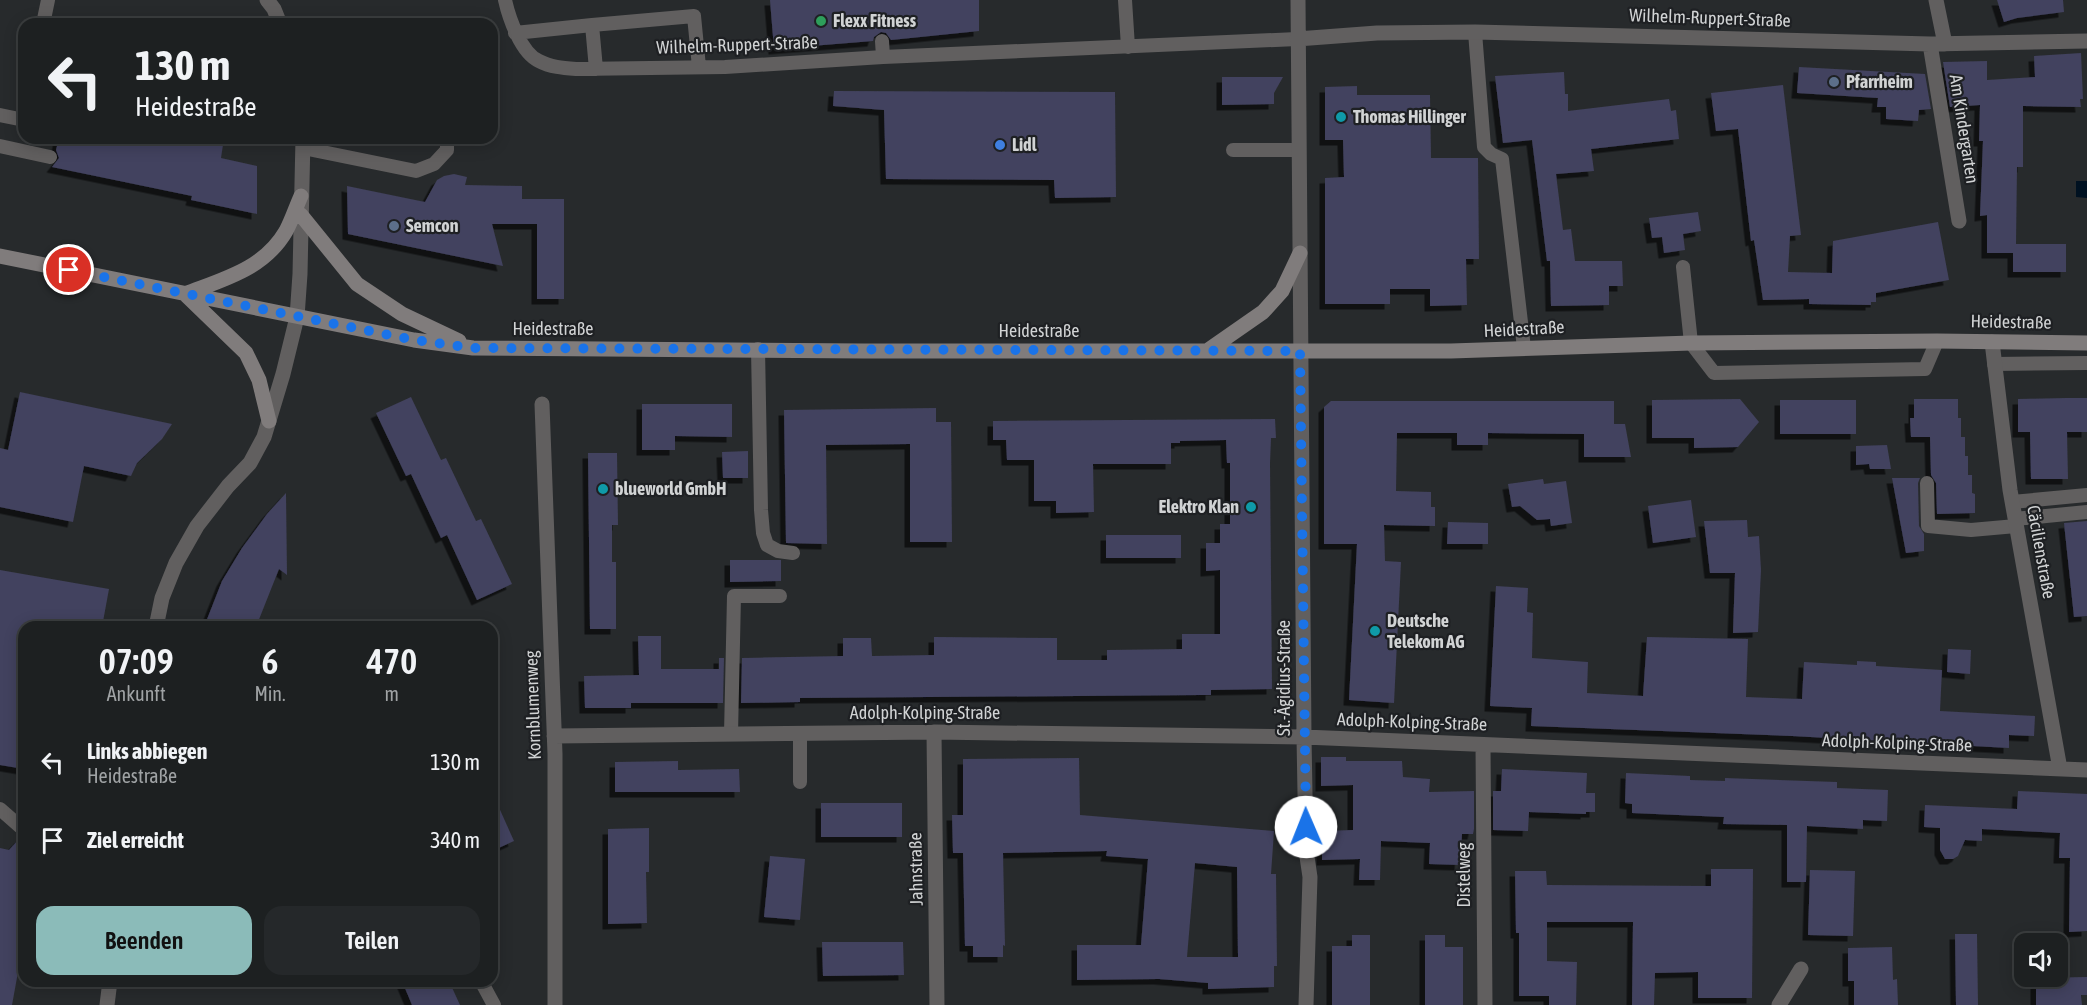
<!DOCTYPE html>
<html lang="de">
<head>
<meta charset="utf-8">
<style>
	body { margin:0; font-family:"Asap Condensed",sans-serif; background:#25282a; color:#f1f3f6; height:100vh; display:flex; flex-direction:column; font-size:22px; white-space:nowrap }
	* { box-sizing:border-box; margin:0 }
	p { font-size:20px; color:#a0a3a5 }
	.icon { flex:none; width:33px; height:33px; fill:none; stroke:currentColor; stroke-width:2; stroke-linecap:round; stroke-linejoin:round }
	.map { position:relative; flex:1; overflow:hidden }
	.side { position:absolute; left:18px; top:621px; width:480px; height:366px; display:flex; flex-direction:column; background:#1d2021; border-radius:18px; box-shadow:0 3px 15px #0003,0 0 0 2px #3b3e3f }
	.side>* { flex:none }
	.top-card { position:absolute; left:18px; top:18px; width:480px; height:126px; border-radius:18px; box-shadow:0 3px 15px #0003,0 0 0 2px #3b3e3f; background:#1d2021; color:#f1f3f6; overflow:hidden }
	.buttons { position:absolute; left:2014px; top:933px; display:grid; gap:12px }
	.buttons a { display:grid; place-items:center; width:54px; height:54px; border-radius:12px; background:#1d2021; box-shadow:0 3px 15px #0003,0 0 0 2px #3b3e3f; font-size:30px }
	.pin { position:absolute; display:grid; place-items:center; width:51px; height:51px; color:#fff; margin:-26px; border:3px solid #fff; border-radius:50%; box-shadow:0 2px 6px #0007 }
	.me { position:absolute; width:66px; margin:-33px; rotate:359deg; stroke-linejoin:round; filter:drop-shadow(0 0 4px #0008) }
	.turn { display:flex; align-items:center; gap:21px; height:126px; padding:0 18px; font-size:27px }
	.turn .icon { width:78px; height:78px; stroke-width:2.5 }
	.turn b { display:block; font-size:42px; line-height:51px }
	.eta { display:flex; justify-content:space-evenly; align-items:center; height:102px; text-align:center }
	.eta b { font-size:36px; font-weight:600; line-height:42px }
	.button { display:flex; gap:12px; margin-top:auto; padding:12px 18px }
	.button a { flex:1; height:69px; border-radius:18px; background:#8bbbb9; color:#111; font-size:24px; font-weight:600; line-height:69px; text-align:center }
	.button a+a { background:#25282a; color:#f1f3f6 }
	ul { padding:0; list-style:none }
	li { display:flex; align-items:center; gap:18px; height:78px; padding:0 18px }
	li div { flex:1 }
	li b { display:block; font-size:22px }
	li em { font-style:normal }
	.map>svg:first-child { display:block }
</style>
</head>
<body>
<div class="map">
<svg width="2087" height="1005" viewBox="0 0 2087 1005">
	<defs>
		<filter id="shadow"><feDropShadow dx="-5.5" dy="5.5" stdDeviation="0" flood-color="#0009"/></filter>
	</defs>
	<rect width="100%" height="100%" fill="#272a2c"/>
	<path fill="#001121" d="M 2076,181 L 2087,181 L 2087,198 L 2076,197 Z"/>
	<path fill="#42425e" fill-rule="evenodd" filter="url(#shadow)" d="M 770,0 L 979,0 L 979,31 L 891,40 L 886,33 L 881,32 L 874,37 L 873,41 L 774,49 Z
		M 1997,0 L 2063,0 L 2064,12 L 2017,18 L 2004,22 Z
		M 2081,53 L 2083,99 L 2080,99 L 2081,107 L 2023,106 L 2023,167 L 2017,167 L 2016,244 L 2066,244 L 2066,272 L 2013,272 L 2013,253 L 1987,253 L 1987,215 L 1980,216 L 1983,141 L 1979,141 L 1980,105 L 1950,107 L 1943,62 L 1987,61 L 1987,80 L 2035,77 L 2034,56 Z
		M 1799,67 L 1925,74 L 1931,109 L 1919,110 L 1918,121 L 1886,119 L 1886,107 L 1877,107 L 1878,98 L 1797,93 Z
		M 1564,72 L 1565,94 L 1568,94 L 1568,111 L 1669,99 L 1671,111 L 1676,110 L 1679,139 L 1591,149 L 1594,171 L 1556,174 L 1563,230 L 1571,229 L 1575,261 L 1622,261 L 1623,286 L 1609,286 L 1609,305 L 1551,306 L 1550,261 L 1547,261 L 1532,140 L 1503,143 L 1495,76 Z
		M 1222,77 L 1283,77 L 1274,93 L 1274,104 L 1222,105 Z
		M 1783,85 L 1801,235 L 1790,236 L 1788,272 L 1832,273 L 1833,241 L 1938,222 L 1949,280 L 1876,293 L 1876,302 L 1871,302 L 1871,305 L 1809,304 L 1809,299 L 1763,300 L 1754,240 L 1751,241 L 1738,129 L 1716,131 L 1711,93 Z
		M 1357,86 L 1357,95 L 1430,95 L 1431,158 L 1478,158 L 1479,259 L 1466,259 L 1467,305 L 1430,306 L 1430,289 L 1390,289 L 1390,304 L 1325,304 L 1325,178 L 1344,177 L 1343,140 L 1325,140 L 1325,87 Z
		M 834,91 L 1115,92 L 1116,197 L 1055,198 L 1054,180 L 886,179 L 884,110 L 833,106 Z
		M 59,138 L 146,138 L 182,146 L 184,138 L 224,138 L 221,158 L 257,166 L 257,214 L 191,200 L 192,196 L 52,167 L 59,158 L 56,150 Z
		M 454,174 L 467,177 L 465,185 L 522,186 L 522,199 L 564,199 L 564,299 L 537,299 L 537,224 L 492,224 L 503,266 L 348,234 L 347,186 L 425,202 L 437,180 L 444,176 Z
		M 1698,212 L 1701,231 L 1683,234 L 1685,250 L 1664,253 L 1662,237 L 1652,238 L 1649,218 Z
		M 20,392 L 172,424 L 162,439 L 137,463 L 131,476 L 84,466 L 73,522 L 0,507 L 0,448 L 8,450 Z
		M 411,397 L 441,460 L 446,458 L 476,521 L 481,519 L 512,584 L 477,600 L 447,535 L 441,538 L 411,474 L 406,476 L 376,413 Z
		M 2067,398 L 2087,398 L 2087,432 L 2067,432 L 2068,479 L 2031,479 L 2030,432 L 2018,432 L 2018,399 Z
		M 1740,399 L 1759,422 L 1738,447 L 1694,448 L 1694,438 L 1652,438 L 1652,400 Z
		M 1914,399 L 1958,399 L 1958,418 L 1961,418 L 1961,437 L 1965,437 L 1965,456 L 1968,456 L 1968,475 L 1972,475 L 1972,493 L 1975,494 L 1975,513 L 1937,514 L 1936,483 L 1931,475 L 1930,437 L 1911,437 L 1910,418 L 1914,418 Z
		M 1780,400 L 1856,400 L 1856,434 L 1780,434 Z
		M 1331,401 L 1614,401 L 1614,424 L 1625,424 L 1631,457 L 1584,457 L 1584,434 L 1488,433 L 1488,445 L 1457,445 L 1457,433 L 1397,433 L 1396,491 L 1431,492 L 1431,507 L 1435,507 L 1435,526 L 1384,525 L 1385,561 L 1401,562 L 1394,703 L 1349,700 L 1357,544 L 1324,544 L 1324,407 Z
		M 642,404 L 732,404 L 732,437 L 675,436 L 675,450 L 642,450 Z
		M 936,408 L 936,422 L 951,422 L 952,542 L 910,542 L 910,444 L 826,445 L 827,544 L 786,543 L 784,410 Z
		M 1275,419 L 1276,438 L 1271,438 L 1270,463 L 1272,689 L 1211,690 L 1211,695 L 1201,695 L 800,698 L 800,702 L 741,703 L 742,658 L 843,656 L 843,638 L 871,638 L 872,656 L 934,655 L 934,637 L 1057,638 L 1057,660 L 1107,660 L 1107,650 L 1182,649 L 1182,634 L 1220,634 L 1220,570 L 1206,571 L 1206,543 L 1220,543 L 1220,524 L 1230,524 L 1230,463 L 1227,463 L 1226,440 L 1180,441 L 1180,443 L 1171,443 L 1171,464 L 1093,464 L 1094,512 L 1056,513 L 1056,501 L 1034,501 L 1034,460 L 1007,460 L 1006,440 L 993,440 L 993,421 Z
		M 1887,445 L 1891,469 L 1870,469 L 1869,464 L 1856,465 L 1856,446 Z
		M 748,451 L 748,478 L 723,478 L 722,452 Z
		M 588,453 L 617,453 L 618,525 L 612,525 L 612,562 L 616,562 L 616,629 L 590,629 Z
		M 1892,478 L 1920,478 L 1918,483 L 1919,526 L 1924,534 L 1924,551 L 1906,553 Z
		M 1543,479 L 1544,484 L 1566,481 L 1572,523 L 1551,526 L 1550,519 L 1537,520 L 1520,506 L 1512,507 L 1508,484 Z
		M 286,493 L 287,575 L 279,569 L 256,627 L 204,627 L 222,581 L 242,548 L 267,514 Z
		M 1691,500 L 1696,537 L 1653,543 L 1648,506 Z
		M 1747,520 L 1748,537 L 1759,536 L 1761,570 L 1758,632 L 1733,633 L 1735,573 L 1710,573 L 1704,521 Z
		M 2087,521 L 2087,616 L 2074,617 L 2064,523 Z
		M 1448,522 L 1488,523 L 1488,544 L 1447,544 Z
		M 1106,535 L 1181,535 L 1181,558 L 1106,558 Z
		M 730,560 L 781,560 L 781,581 L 730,582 Z
		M 0,570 L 109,589 L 102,627 L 24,627 L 24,769 L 0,765 Z
		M 1496,586 L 1528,588 L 1527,612 L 1533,613 L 1532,658 L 1588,662 L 1587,693 L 1643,696 L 1647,637 L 1748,639 L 1746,697 L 1802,699 L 1804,662 L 1857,665 L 1857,661 L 1876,662 L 1876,666 L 1942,670 L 1940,711 L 2035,716 L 2034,736 L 2009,735 L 2009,748 L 1792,736 L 1531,726 L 1532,708 L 1490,706 Z
		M 638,636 L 661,636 L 661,669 L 719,669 L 719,658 L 724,658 L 723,703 L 631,703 L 631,708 L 585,708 L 584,676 L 639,675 Z
		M 1948,649 L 1971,650 L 1970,674 L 1947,672 Z
		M 1321,757 L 1346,757 L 1346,761 L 1402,761 L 1403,777 L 1430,779 L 1429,792 L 1474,791 L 1474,829 L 1473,834 L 1462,834 L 1460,865 L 1429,864 L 1430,843 L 1381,841 L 1380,880 L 1359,880 L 1360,859 L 1322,860 L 1322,831 L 1353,830 L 1353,785 L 1321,786 Z
		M 1079,758 L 1080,815 L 1274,831 L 1271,874 L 1276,874 L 1277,966 L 1274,966 L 1274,987 L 1208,989 L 1208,983 L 1159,979 L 1077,980 L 1077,945 L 1141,945 L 1148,859 L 1106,856 L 1107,851 L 1003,853 L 1005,946 L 1003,945 L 1003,957 L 973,957 L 973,946 L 965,946 L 963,853 L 953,853 L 952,815 L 963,815 L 963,759 ZM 1195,863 L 1237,867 L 1238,957 L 1187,957 Z
		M 678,761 L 678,770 L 739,769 L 740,792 L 615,792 L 615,762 Z
		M 1502,769 L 1587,773 L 1586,793 L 1595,793 L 1595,812 L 1586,812 L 1586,814 L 1529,812 L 1528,831 L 1493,830 L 1493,791 L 1501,791 Z
		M 1626,773 L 1690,776 L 1690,780 L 1725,781 L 1725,778 L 1837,782 L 1837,788 L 1888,790 L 1887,821 L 1863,820 L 1863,829 L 1807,826 L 1806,882 L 1787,882 L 1787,825 L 1723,824 L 1724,817 L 1632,813 L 1632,804 L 1625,803 Z
		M 2018,791 L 2087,794 L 2087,931 L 2069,932 L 2070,858 L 2059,858 L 2060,833 L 1982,829 L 1982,841 L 1965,840 L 1958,856 L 1953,859 L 1945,859 L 1940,850 L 1940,828 L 1924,827 L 1925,805 L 2017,809 Z
		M 492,792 L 514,841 L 492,851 Z
		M 821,803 L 902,803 L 902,837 L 821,837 Z
		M 649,828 L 649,872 L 646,872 L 647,923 L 608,924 L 608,829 Z
		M 20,838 L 24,839 L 24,939 L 12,1005 L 0,1005 L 0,848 L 9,850 Z
		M 770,856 L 805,859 L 800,920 L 764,917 Z
		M 1711,869 L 1753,869 L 1752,998 L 1698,998 L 1698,972 L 1655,973 L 1654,1005 L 1632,1005 L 1633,922 L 1547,922 L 1547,961 L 1577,962 L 1576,1005 L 1549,1005 L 1549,996 L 1519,996 L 1519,933 L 1516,933 L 1515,871 L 1546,871 L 1547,885 L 1711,886 Z
		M 1810,870 L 1855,871 L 1853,936 L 1808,935 Z
		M 1955,934 L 1977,934 L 1978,1005 L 1956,1005 Z
		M 1352,935 L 1370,935 L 1370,1005 L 1332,1005 L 1332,946 L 1352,946 Z
		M 1425,935 L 1445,935 L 1445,947 L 1463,947 L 1463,1005 L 1425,1005 Z
		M 822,942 L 903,942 L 904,975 L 823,976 Z
		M 1892,947 L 1893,980 L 1897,979 L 1898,1005 L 1854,1005 L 1854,981 L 1848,981 L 1848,948 Z
		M 2087,977 L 2087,995 L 2081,995 L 2082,1005 L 2036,1005 L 2036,978 Z
		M 402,981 L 449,981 L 460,1005 L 412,1005 Z"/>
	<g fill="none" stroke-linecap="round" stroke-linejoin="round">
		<path stroke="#615f5f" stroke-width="14" d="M 505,0 C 509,18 521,53 539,61 C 550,67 563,68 576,69 L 725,67 L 883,57 L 1297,39
			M 1125,0 L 1128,47
			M 43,24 L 48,0
			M 1475,32 L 1484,147 L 1491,154 L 1502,159 L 1524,348
			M 515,33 L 592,25
			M 882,41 L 883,57
			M 596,69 L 592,25 L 694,16 L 699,67
			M 0,115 L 24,120 L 24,118
			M 0,146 L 50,157
			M 303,148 L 416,171 L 434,164 L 447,150 L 447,138
			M 1233,150 L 1298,150
			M 1683,267 L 1691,343 L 1714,373 L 1925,369 L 1937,341
			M 758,349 L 761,510 L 763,533 L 767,545 L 778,551 L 793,553
			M 1994,364 L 2087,363
			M 1927,483 L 1928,526 L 1971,530 L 2016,526
			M 2012,502 L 2087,495
			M 2015,519 L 2087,512
			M 800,733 L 800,782
			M 731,734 L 734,596 L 780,596
			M 0,809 L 24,830
			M 481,981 L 494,1005"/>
		<path stroke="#615f5f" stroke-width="15" d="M 267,0 L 274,9 L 280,24
			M 1298,0 L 1304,737 L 1306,850 L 1310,877 L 1306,1005
			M 1936,0 L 1945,44
			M 1297,39 L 1377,33 L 1475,32 L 1930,44 L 2087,41
			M 1930,44 L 1959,221
			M 1992,342 L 2010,490 L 2060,769
			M 542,404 L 555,754 L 555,1005
			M 156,627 L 162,598 L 176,563 L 197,526 L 228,486 L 250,463 L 264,437 L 283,374 L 297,317 L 300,274 L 303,138
			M 934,732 L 937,1005
			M 554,736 L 934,732 L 1304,737 L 2087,770
			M 1483,745 L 1485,1005
			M 107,1005 L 110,981
			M 1779,1005 L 1801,969"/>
		<path stroke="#807c7c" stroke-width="15" d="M 301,215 L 357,284 L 402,314 L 459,341
			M 0,256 L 414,340 L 473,348 L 864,351 L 1451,351 L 1691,343 L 1937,341 L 2087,343
			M 185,294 C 224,279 264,269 286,231 C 292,220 296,207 301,196
			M 185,294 L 246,353 L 259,380 L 269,421
			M 1207,351 L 1263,312 L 1282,291 L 1300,253"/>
	</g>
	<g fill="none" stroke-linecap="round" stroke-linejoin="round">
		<path stroke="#1a73e8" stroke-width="10" stroke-dasharray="0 18" d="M 69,270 L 414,340 L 473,348 L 1300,351 L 1306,827"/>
	</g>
	<circle fill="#2e9e5b" stroke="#1e2023" stroke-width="2" cx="821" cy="21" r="6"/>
	<g fill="#5c6f8a" stroke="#1e2023" stroke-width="2">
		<circle cx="1834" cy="82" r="6"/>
		<circle cx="394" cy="226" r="6"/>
	</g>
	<g fill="#0f9aa8" stroke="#1e2023" stroke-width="2">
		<circle cx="1341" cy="117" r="6"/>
		<circle cx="603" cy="489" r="6"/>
		<circle cx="1251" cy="507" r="6"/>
		<circle cx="1375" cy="631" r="6"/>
	</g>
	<circle fill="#3f7fe0" stroke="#1e2023" stroke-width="2" cx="1000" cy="145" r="6"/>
	<g text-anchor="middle" stroke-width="4.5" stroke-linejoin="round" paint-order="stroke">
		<g font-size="18" fill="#d1d3d4" stroke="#1e2023">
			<text transform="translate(1710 18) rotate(2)" y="6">Wilhelm-Ruppert-Straße</text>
			<text transform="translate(737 45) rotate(-2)" y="6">Wilhelm-Ruppert-Straße</text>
			<text transform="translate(1964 129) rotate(81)" y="6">Am Kindergarten</text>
			<text transform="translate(2011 322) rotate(1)" y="6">Heidestraße</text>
			<text x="553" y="335">Heidestraße</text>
			<text transform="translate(1524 329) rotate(-3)" y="6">Heidestraße</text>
			<text x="1039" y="337">Heidestraße</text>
			<text transform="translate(2041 552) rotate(80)" y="6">Cäcilienstraße</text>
			<text transform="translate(1284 678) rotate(-90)" y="6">St.-Ägidius-Straße</text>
			<text transform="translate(533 705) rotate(-92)" y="6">Kornblumenweg</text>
			<text x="925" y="719">Adolph-Kolping-Straße</text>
			<text transform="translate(1412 722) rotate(2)" y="6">Adolph-Kolping-Straße</text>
			<text transform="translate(1897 743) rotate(2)" y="6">Adolph-Kolping-Straße</text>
			<text transform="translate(916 869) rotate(-91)" y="6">Jahnstraße</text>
			<text transform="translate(1464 875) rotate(-90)" y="6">Distelweg</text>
		</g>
		<g font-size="18" font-weight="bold" fill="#d1d3d4" stroke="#1e2023" text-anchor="start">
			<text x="833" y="27">Flexx Fitness</text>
			<text x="1846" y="88">Pfarrheim</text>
			<text x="1353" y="123">Thomas Hillinger</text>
			<text x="1012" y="151">Lidl</text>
			<text x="406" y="232">Semcon</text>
			<text x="615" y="495">blueworld GmbH</text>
			<text x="1239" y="513" text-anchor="end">Elektro Klan</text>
			<text x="1387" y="627">Deutsche<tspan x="1387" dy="21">Telekom AG</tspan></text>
		</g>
	</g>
</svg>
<div class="buttons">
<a><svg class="icon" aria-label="sound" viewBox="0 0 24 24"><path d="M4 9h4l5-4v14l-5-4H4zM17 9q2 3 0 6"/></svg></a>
</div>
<div class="pin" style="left:69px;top:270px;background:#d93025"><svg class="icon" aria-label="arrive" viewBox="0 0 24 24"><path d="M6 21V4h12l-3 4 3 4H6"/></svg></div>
<svg class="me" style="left:1306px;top:827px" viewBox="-20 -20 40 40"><circle r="19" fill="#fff"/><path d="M0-13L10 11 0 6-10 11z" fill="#1a73e8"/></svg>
<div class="top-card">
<div class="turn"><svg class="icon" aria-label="left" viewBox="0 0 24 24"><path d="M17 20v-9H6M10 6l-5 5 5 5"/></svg><div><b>130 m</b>Heidestraße</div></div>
</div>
<section class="side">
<div class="eta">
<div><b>07:09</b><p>Ankunft</p></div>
<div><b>6</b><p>Min.</p></div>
<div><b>470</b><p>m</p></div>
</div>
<ul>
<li><svg class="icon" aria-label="left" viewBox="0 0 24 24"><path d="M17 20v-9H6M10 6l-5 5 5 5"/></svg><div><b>Links abbiegen</b><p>Heidestraße</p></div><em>130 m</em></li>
<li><svg class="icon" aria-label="arrive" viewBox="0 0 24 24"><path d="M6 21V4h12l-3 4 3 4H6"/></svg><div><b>Ziel erreicht</b></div><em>340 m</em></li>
</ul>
<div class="button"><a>Beenden</a><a>Teilen</a></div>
</section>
</div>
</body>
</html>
